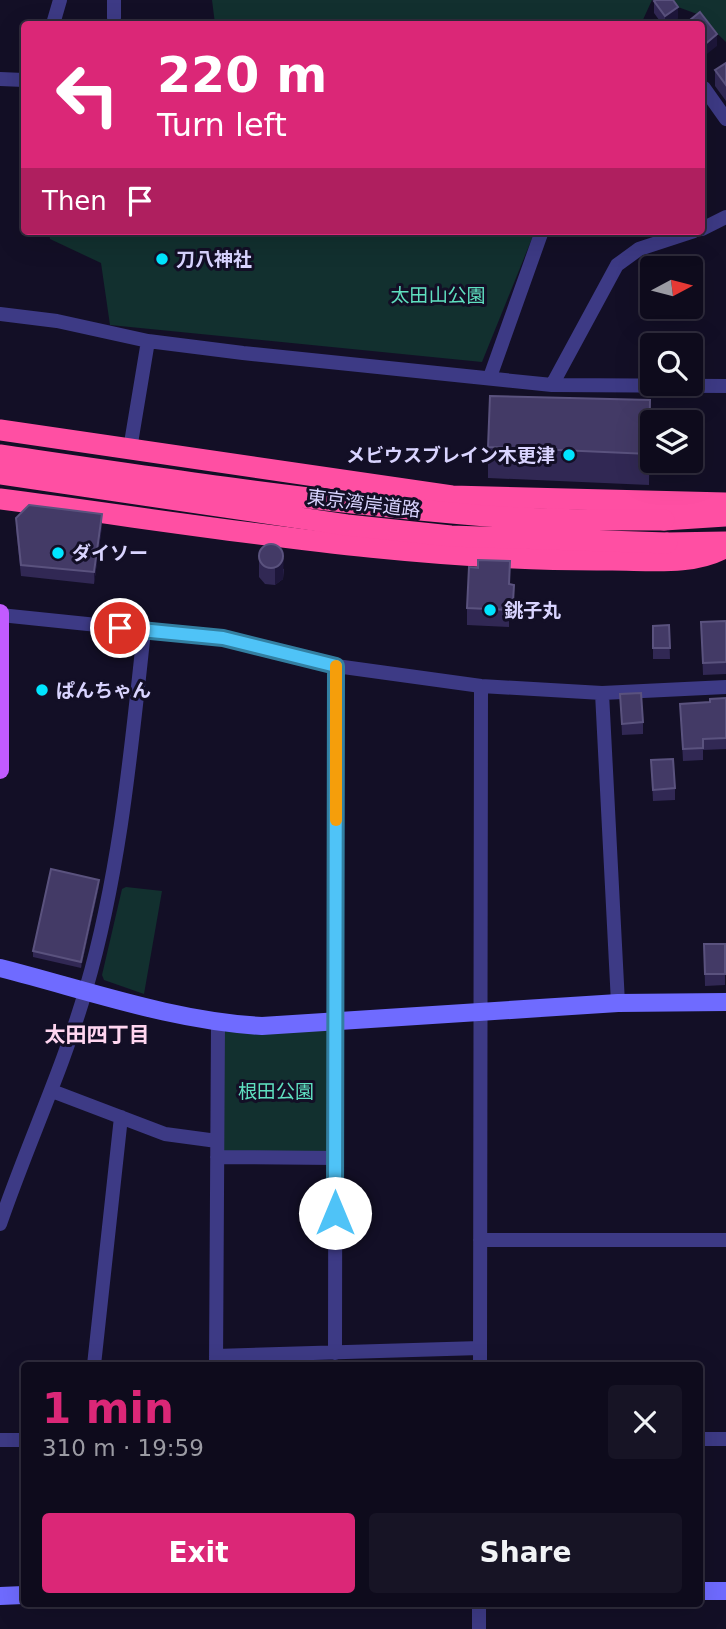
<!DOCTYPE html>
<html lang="en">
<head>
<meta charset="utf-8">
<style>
	body { margin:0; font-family:"DejaVu Sans","Noto Sans JP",sans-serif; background:#171425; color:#f1f3f6; height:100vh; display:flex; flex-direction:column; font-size:26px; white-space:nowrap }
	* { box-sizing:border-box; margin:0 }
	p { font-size:23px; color:#9b9ba3 }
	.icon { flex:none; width:38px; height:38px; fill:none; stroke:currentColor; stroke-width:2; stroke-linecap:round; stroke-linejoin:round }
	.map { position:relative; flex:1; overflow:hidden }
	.drawer { position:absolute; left:21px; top:1362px; width:682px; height:245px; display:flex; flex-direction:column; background:#0e0b1c; border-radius:7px; box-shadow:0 7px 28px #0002,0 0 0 2px #2e2b3b }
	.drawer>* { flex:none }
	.top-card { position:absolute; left:21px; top:21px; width:684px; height:214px; border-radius:7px; box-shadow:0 7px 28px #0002,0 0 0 2px #2e2b3b; background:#db2777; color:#fff; overflow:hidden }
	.needle { width:46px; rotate:83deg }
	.controls { position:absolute; left:640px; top:256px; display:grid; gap:14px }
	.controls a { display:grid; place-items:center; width:63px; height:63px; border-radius:7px; background:#0e0b1c; box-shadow:0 7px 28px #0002,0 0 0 2px #2e2b3b; font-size:35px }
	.pin { position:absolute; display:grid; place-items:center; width:60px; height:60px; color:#fff; margin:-30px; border:4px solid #fff; border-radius:50%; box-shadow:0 2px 7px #0007 }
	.me { position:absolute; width:77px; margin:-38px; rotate:0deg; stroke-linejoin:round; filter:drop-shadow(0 0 5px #0008) }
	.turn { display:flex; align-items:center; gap:24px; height:147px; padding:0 21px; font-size:32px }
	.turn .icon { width:91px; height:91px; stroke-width:2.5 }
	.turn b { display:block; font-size:49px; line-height:60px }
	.then { display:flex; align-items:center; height:66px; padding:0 21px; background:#0003; gap:14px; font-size:26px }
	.round { display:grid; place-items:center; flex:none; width:74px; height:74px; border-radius:7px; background:#171425 }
	.overview { display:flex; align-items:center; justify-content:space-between; height:119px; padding:0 21px }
	h1 { font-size:42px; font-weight:700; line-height:52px; color:#db2777 }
	.button { display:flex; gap:14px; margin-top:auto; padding:14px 21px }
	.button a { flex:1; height:80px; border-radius:7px; background:#db2777; color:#fff; font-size:28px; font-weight:700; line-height:80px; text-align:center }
	.button a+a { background:#171425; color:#f1f3f6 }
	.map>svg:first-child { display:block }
</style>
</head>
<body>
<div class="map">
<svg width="726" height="1629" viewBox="0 0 726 1629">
	<rect width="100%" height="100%" fill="#130f26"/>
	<path fill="#12302f" d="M 212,0 L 652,0 L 641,24 L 215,24 Z
		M 659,0 L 726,0 L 726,42 L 697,14 Z
		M 49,231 L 535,231 L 482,362 L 110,325 L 101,263 L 50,239 Z
		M 126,887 L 162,891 L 144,994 L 104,980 L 102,975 L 122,889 Z
		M 333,1024 L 331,1153 L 221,1154 L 221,1028 Z"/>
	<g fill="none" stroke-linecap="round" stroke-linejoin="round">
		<path stroke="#3d3a85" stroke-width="14" d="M 114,18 L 114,0
			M 53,24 L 60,0
			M 0,79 L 24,80
			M 702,90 L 704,88 L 726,119
			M 702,229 L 726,217
			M 0,314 L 57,321 L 148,341 L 243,353 L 552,385 L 726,386
			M 490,377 L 542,231
			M 552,385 L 617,265 L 639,249 L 694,231
			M 130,449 L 148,341
			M 0,615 L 223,638 L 336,666 L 481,686 L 602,693 L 726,687
			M 602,693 L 618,1003
			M 52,1091 L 165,1134 L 217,1141
			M 217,1157 L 336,1158
			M 0,1224 C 27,1145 63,1069 86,989 C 120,872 131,751 144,631
			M 480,1240 L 726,1240
			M 335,1353 L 336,666
			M 216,1356 L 480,1348
			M 94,1365 L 121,1117
			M 216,1365 L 218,1024
			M 480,1365 L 481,686
			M 700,1439 L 726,1439
			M 0,1440 L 24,1440
			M 479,1603 L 479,1629"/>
		<path stroke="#6f6bff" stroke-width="18" d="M 0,968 C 87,990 172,1021 262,1026 L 618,1003 L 726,1002
			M 700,1591 L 726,1591
			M 0,1596 L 24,1595"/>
		<path stroke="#c25bff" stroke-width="18" d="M 0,613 L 0,770"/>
		<path stroke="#ff4fa3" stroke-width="21" d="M 0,430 L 452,496 L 726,503
			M 0,499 C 203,525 407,562 612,560 C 649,560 694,566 726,547
			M 664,520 L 726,516
			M 667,543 L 726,542"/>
		<path stroke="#ff4fa3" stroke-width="21" d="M 0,455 C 150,477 301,500 452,513 C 522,520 593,520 664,520
			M 0,474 L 347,525 L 451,536 L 667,543"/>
	</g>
	<path fill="#312854" d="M 654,1 L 678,18 L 669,24 L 662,24 L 654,13 Z
		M 726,63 L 726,101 L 715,86 L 715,70 Z
		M 650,400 L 649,485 L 488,478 L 488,447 Z
		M 16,518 L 102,526 L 94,584 L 21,576 L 16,529 Z
		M 259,560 L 284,569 L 283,579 L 275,585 L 265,584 L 259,577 Z
		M 510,584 L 514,602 L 513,619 L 509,618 L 509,627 L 467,625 L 467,608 Z
		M 726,621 L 726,674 L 703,675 L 701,622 Z
		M 669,625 L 670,659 L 653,659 L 653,626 Z
		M 620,694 L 643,722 L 643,734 L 622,735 Z
		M 726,698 L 726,749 L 703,750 L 703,760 L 683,761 L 680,704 L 710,702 Z
		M 651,760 L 675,788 L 675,800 L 653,801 Z
		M 99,886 L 81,968 L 33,957 L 33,951 Z
		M 704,944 L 725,974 L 725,985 L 705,986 Z"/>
	<path fill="#1d163a" d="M 678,7 L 678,18 L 669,24 L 665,24 L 665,16 Z
		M 717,34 L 717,46 L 703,57 L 703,46 Z
		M 102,514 L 102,526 L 94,584 L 94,572 Z
		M 284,552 L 283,579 L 275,585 L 275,568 Z
		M 99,880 L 99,886 L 81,968 L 81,962 Z"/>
	<path fill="#433a66" stroke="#5a527e" stroke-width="2" d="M 656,0 L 673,0 L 678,7 L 665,16 L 654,1 Z
		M 700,12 L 717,34 L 703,46 L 702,44 L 702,24 L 685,24 Z
		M 726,63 L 726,85 L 715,70 Z
		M 490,396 L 650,400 L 649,454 L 488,447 Z
		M 29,505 L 102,514 L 94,572 L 21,565 L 16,518 Z
		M259 556a12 12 0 1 1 24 0a12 12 0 1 1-24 0Z
		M 478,560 L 510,561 L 509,584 L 514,585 L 513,602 L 509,601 L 509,610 L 467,608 L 469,567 L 478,568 Z
		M 726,621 L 726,662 L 703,663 L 701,622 Z
		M 669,625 L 670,648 L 653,648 L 653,626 Z
		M 641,693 L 643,722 L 622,724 L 620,694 Z
		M 726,698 L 726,738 L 703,739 L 703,748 L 683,749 L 680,704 L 710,702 L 710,699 Z
		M 673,759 L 675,788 L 653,790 L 651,760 Z
		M 51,869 L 99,880 L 81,962 L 33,951 Z
		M 704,944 L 725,944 L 725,974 L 705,974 Z"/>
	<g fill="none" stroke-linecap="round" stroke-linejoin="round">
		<defs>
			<path id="route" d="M 120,628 L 223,638 L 336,666 L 335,1213"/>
		</defs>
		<use href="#route" stroke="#337fa1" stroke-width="18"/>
		<use href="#route" stroke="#4fc3f7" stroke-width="12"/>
		<path stroke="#f59e0b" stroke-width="12" d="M 336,666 L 336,820"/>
	</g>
	<g fill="#00e5ff" stroke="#130f26" stroke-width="2.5">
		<circle cx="162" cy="259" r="7"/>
		<circle cx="569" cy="455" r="7"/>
		<circle cx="58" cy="553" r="7"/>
		<circle cx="490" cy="610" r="7"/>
		<circle cx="42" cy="690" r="7"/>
	</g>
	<g text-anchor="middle" stroke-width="6" stroke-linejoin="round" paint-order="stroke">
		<g font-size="19" font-weight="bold" fill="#d9d4ff" stroke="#130f26" text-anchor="start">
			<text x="176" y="266">刀八神社</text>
			<text x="555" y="462" text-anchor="end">メビウスブレイン木更津</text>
			<text x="72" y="560">ダイソー</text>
			<text x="504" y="617">銚子丸</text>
			<text x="56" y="697">ぱんちゃん</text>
		</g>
		<g font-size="19" fill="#5fe0c0" stroke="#130f26">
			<text x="438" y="302">太田山公園</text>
			<text x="276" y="1098">根田公園</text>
		</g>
		<g font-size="19" fill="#d9d4ff" stroke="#130f26">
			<text transform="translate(364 503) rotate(7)" y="7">東京湾岸道路</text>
		</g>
		<g font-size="21" font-weight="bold" fill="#ffd6f0" stroke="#130f26">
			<text x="97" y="1042">太田四丁目</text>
		</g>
	</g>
</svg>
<div class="controls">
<a><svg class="needle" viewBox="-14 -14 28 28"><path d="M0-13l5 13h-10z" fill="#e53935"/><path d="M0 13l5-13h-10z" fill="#9b9ba3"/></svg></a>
<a><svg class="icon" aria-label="search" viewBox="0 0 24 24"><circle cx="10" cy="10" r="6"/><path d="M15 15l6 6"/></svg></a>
<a><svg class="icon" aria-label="layers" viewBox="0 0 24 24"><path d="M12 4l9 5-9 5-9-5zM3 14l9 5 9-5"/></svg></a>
</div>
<div class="pin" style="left:120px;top:628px;background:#d93025"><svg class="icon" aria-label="arrive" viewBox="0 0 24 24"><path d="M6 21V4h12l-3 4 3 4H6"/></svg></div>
<svg class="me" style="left:335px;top:1213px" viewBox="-20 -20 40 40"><circle r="19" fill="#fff"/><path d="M0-13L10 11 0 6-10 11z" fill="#4fc3f7"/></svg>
<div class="top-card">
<div class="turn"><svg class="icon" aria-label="left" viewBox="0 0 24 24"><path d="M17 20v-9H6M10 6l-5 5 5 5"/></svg><div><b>220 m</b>Turn left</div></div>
<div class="then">Then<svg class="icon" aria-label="arrive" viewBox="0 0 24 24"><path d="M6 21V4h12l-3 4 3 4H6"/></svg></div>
</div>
<section class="drawer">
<div class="overview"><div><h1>1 min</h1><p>310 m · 19:59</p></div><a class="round"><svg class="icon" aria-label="close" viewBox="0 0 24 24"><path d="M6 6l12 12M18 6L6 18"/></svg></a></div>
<div class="button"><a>Exit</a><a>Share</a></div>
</section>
</div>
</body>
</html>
